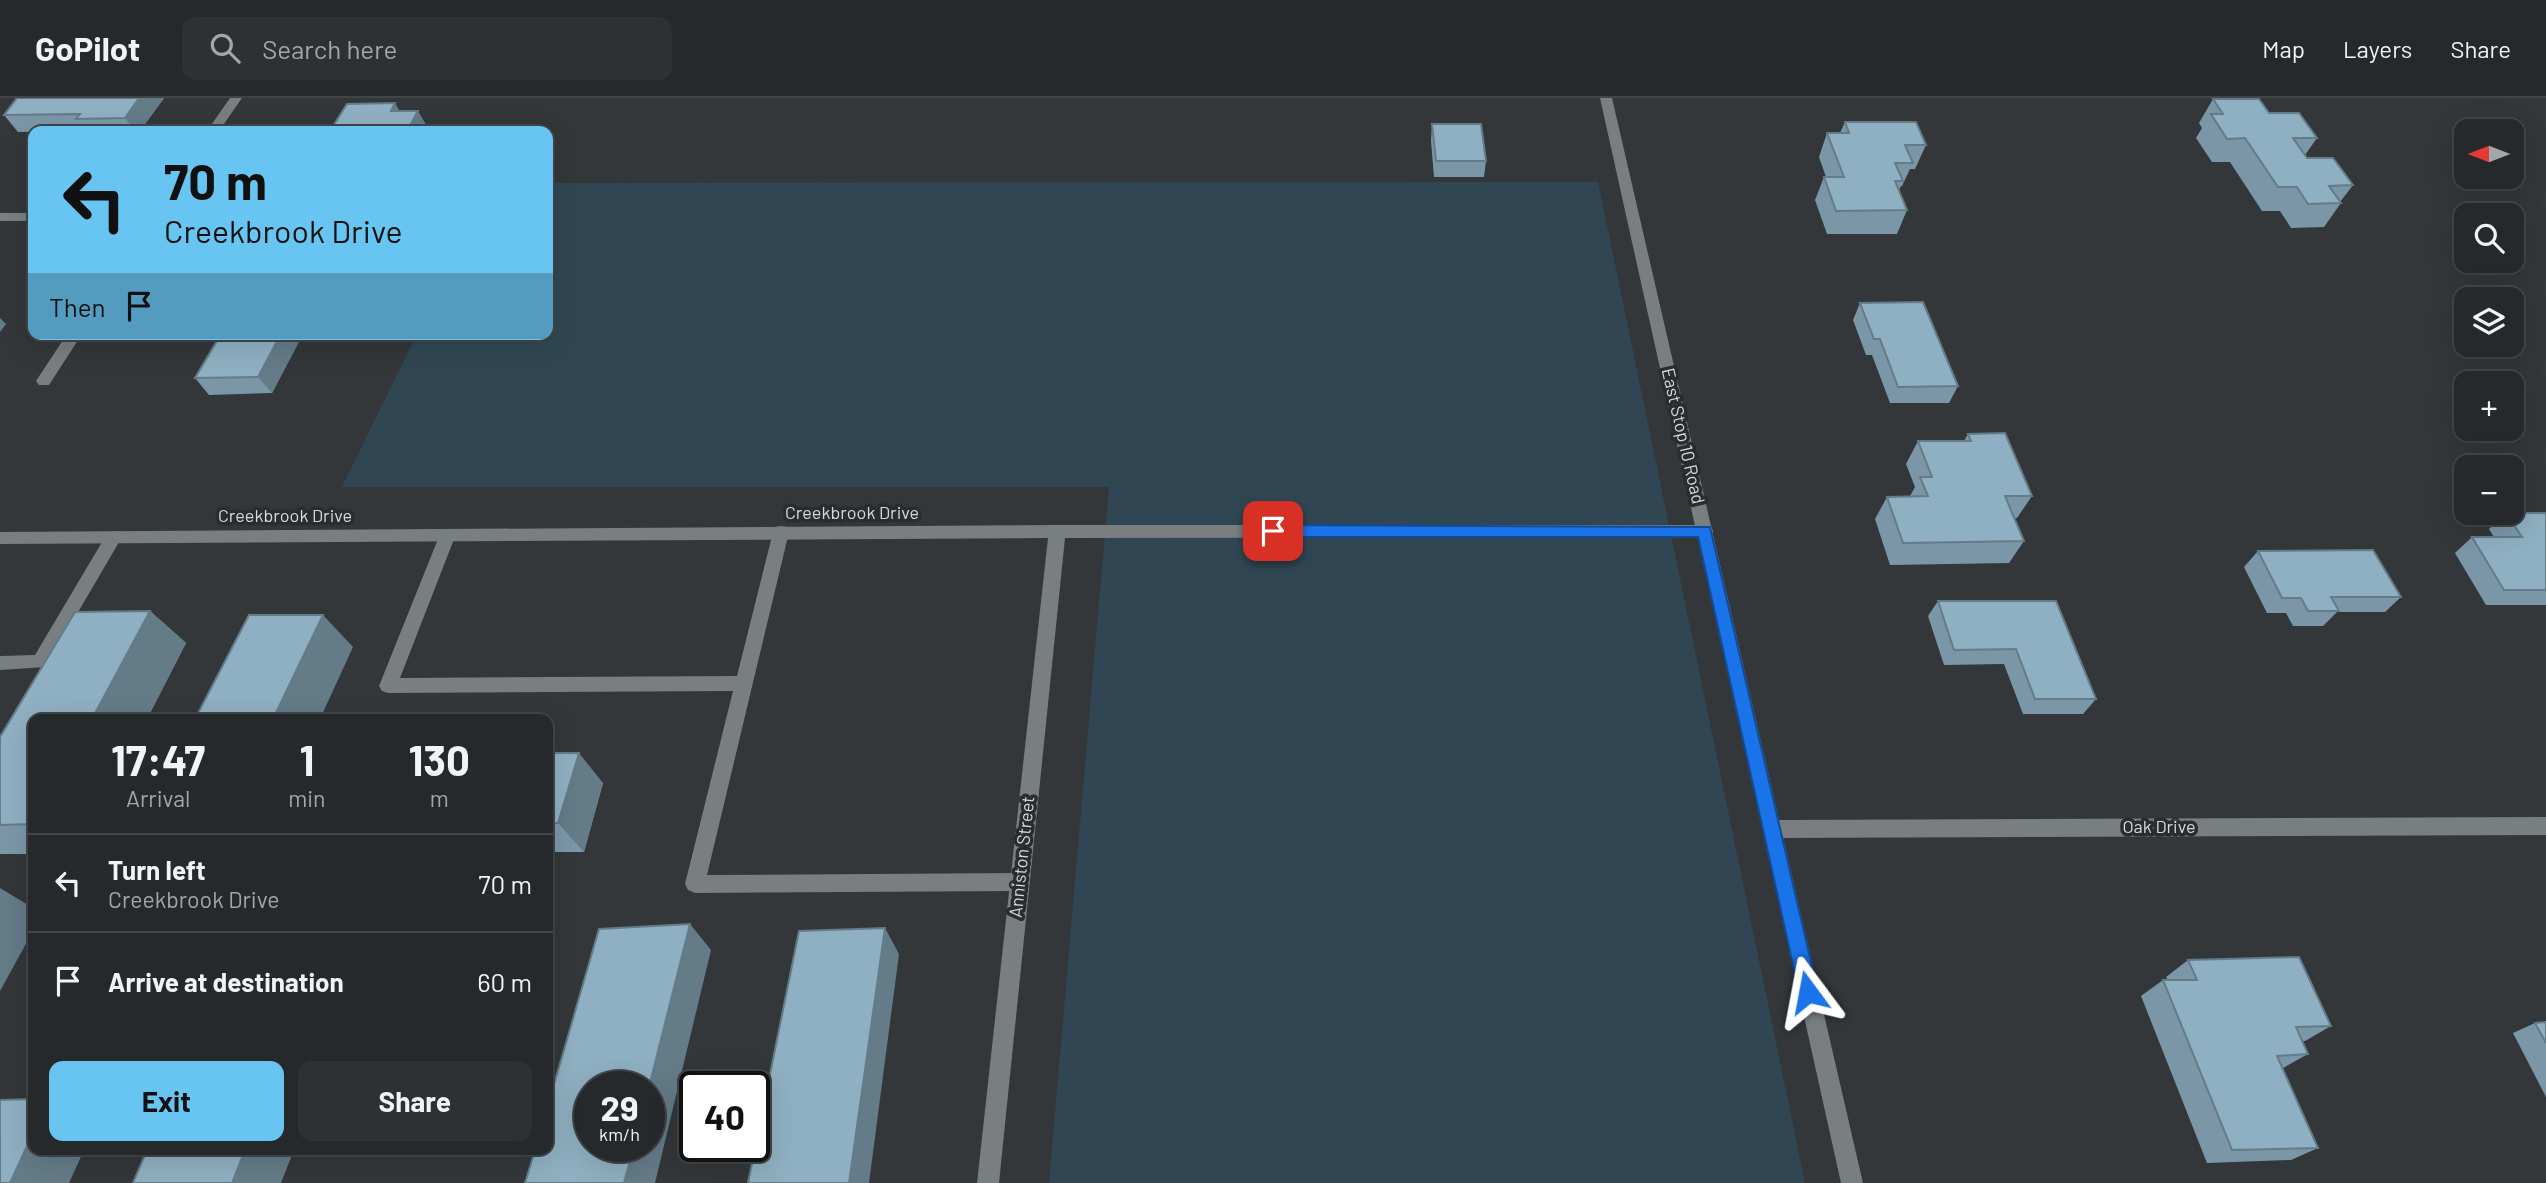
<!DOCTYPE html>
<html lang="en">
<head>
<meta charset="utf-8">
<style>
	body { margin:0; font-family:Barlow,sans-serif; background:#2e3134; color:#f1f3f6; height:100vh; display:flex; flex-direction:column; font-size:26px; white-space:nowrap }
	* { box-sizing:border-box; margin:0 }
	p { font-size:23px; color:#a4a6a9 }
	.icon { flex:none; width:38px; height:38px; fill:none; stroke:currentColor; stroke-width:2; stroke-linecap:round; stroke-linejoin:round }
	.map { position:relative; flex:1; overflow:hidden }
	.side { position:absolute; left:28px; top:616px; width:525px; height:441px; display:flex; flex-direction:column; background:#26292c; border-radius:14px; box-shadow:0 7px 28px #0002,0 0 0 2px #424548 }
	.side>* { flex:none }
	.hud { position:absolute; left:28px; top:28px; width:525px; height:214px; border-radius:14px; box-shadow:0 7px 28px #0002,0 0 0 2px #424548; background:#68c4f0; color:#111; overflow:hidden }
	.needle { width:46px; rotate:270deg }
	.controls { position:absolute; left:2454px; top:21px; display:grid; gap:14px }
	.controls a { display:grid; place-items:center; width:70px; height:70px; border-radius:14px; background:#26292c; box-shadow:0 7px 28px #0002,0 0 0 2px #424548; font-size:35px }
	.speed { position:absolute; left:574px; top:973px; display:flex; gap:14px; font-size:35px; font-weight:700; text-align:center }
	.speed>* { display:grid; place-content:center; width:91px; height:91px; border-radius:50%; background:#26292c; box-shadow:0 7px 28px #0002,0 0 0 2px #424548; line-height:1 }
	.speed small { font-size:18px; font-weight:400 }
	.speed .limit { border:4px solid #111; border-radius:10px; background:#fff; color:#111 }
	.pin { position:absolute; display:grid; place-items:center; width:60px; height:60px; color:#fff; margin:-30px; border-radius:14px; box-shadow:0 4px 10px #0006 }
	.me { position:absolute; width:77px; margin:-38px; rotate:347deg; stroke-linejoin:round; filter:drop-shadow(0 0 5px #0008) }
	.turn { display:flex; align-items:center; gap:24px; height:147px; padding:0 21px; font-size:32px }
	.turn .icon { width:91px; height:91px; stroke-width:2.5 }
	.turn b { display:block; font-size:49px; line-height:60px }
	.then { display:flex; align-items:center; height:66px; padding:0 21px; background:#0003; gap:14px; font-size:26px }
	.eta { display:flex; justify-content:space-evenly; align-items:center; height:119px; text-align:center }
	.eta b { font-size:42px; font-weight:700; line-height:49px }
	.action { display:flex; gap:14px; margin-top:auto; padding:14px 21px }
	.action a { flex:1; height:80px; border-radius:14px; background:#68c4f0; color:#111; font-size:28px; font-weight:700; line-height:80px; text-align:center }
	.action a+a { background:#2e3134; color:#f1f3f6 }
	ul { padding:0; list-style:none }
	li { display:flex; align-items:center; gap:21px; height:98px; padding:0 21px; border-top:2px solid #424548 }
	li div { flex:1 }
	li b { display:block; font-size:26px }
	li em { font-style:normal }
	header { display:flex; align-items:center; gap:42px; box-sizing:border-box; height:98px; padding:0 35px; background:#26292c; border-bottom:2px solid #424548 }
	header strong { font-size:33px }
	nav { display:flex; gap:38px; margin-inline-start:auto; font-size:24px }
	.search { width:490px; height:63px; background:#2e3134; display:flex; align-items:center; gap:18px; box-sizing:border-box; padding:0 24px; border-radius:14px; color:#a4a6a9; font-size:26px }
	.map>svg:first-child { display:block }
</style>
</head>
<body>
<header>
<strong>GoPilot</strong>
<div class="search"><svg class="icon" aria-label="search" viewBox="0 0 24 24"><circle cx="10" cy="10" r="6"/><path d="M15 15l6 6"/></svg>Search here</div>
<nav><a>Map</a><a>Layers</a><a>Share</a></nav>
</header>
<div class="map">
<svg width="2546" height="1085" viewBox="0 0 2546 1085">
	<rect width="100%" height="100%" fill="#33373a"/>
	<path fill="#304753" d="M 1598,84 L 1805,1085 L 1049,1085 L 1109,389 L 342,389 L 417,236 L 548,236 L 548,85 Z"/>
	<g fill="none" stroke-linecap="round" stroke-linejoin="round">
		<path fill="#797e81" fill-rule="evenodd" d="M 781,428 L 787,429 L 789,434 L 707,777 L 1020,775 L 1027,778 L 1030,784 L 1027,790 L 1020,793 L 695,795 L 688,792 L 685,786 L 733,593 L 388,595 L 382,593 L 379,588 L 440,436 L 442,431 L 454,431 L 456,436 L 400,580 L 737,578 L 773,434 L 775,429 Z
			M 114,433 L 120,434 L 122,439 L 46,569 L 0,572 L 0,558 L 35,557 L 108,434 Z"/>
		<path fill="#797e81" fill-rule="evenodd" d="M 230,0 L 242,0 L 219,33 L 207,33 Z
			M 0,115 L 33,115 L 33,123 L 0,123 Z
			M 67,236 L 82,236 L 49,287 L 39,287 L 36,283 Z
			M 1057,427 L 1705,427 L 1711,428 L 1713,433 L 1711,438 L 1705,439 L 1065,440 L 999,1085 L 977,1085 L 1048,440 L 0,446 L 0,434 Z
			M 2546,719 L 2546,737 L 1772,740 L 1765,737 L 1762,731 L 1765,725 L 1772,722 Z"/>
		<path fill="#797e81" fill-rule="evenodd" d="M 1600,0 L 1612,0 L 1863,1085 L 1841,1085 Z"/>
	</g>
	<path fill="#7b97a7" d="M 17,0 L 164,0 L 140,33 L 18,34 L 4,17 Z
		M 2213,1 L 2269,15 L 2317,40 L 2305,57 L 2307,60 L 2353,87 L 2340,104 L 2341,105 L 2324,129 L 2291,130 L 2280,113 L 2262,113 L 2230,64 L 2212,64 L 2196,40 L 2202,30 L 2199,25 Z
		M 1845,24 L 1926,47 L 1915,71 L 1910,71 L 1902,88 L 1901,88 L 1899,92 L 1907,112 L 1897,136 L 1827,136 L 1815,102 L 1824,79 L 1826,79 L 1819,59 L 1827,35 L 1840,35 Z
		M 1432,26 L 1486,63 L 1484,79 L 1434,79 L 1431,43 Z
		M 1860,205 L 1958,288 L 1949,305 L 1890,305 L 1872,257 L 1866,257 L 1853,222 Z
		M 303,236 L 272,295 L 209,297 L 195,280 Z
		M 1968,336 L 2032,398 L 2017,420 L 2014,420 L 2024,443 L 2009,465 L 1890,467 L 1875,421 L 1887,399 L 1910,398 L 1915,389 L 1906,366 L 1918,343 L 1964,343 Z
		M 2506,415 L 2546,415 L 2546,507 L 2486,507 L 2455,455 L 2472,439 L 2494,439 L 2489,431 Z
		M 2258,453 L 2401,499 L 2385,514 L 2337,514 L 2323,528 L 2293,528 L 2286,515 L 2267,515 L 2244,469 Z
		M 1938,503 L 2096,601 L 2083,616 L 2023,616 L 2004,566 L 1944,567 L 1928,518 Z
		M 150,513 L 186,545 L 147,621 L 33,621 L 33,756 L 0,756 L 0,639 L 75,514 Z
		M 548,655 L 603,685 L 584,754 L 548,754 Z
		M 2188,862 L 2331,928 L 2305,943 L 2302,943 L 2308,956 L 2283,970 L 2318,1050 L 2291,1062 L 2207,1065 L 2141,898 L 2163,882 L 2168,882 L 2166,879 Z
		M 2546,924 L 2546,999 L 2513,935 L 2535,925 Z"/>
	<path fill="#647b88" d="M 139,0 L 164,0 L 140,33 L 135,33 L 125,20 Z
		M 395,5 L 405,22 L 391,13 Z
		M 418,13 L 428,30 L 426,33 L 407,33 Z
		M 0,220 L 6,226 L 0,234 Z
		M 281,236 L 303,236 L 272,295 L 258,279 Z
		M 150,513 L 186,545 L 147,621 L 92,621 Z
		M 323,517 L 353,549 L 320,621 L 273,621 Z
		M 579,655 L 603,685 L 584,754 L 558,725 Z
		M 0,790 L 33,810 L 33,833 L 0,893 Z
		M 690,826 L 711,852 L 655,1085 L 624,1085 L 634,1048 L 649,1048 L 649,989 Z
		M 885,830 L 899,856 L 869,1085 L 849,1085 Z
		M 33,1035 L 33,1052 L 84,1052 L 69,1085 L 10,1085 Z
		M 245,1052 L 294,1052 L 281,1085 L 232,1085 Z"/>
	<path fill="#8fb0c2" stroke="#647b88" stroke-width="2" d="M 17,0 L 139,0 L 125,20 L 76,21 L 80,16 L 4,17 Z
		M 2213,1 L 2259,1 L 2269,15 L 2299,15 L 2317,40 L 2293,40 L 2307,60 L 2333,60 L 2353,87 L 2329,88 L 2341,105 L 2308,106 L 2297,89 L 2278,89 L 2245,40 L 2227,41 L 2211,16 L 2223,16 Z
		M 395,5 L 391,13 L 418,13 L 407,33 L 330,33 L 347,6 Z
		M 1845,24 L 1916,24 L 1926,47 L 1905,47 L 1913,65 L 1895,65 L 1903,83 L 1895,83 L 1907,112 L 1836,113 L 1824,79 L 1844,79 L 1827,35 L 1849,35 Z
		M 1432,26 L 1481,26 L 1486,63 L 1436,63 Z
		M 1923,204 L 1958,288 L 1898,289 L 1880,241 L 1874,241 L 1860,205 Z
		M 221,236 L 281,236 L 258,279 L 195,280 Z
		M 2005,335 L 2032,398 L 2005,398 L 2024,443 L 1903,445 L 1887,399 L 1928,398 L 1920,379 L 1932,379 L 1918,343 L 1971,343 L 1968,336 Z
		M 2506,415 L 2546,415 L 2546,492 L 2504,492 L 2472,439 L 2522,439 Z
		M 2373,452 L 2401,499 L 2331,499 L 2339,513 L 2308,513 L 2301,500 L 2282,500 L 2258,453 Z
		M 1938,503 L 2056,503 L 2096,601 L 2035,601 L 2016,551 L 1954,552 Z
		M 150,513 L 92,621 L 33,621 L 33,726 L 0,727 L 0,639 L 75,514 Z
		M 249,517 L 323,517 L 273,621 L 195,621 Z
		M 548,655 L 579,655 L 558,725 L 548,725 Z
		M 690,826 L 649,989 L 590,989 L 590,1048 L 634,1048 L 624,1085 L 525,1085 L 535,1052 L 548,1052 L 548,1007 L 599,831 Z
		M 885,830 L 849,1085 L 748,1085 L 799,833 Z
		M 2299,859 L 2331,928 L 2296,929 L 2308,956 L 2277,958 L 2318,1050 L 2232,1052 L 2163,882 L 2197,882 L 2188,862 Z
		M 2546,924 L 2546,945 L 2535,925 Z
		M 33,1001 L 33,1035 L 10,1085 L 0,1085 L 0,1002 Z
		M 147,1052 L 245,1052 L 232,1085 L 133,1085 Z"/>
	<path fill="#1a73e8" stroke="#114b97" stroke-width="2" d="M 1273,427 L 1710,429 L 1818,894 L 1815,901 L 1808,903 L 1802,901 L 1799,894 L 1698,439 L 1273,439 L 1265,433 Z"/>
	<g text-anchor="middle" stroke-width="7" stroke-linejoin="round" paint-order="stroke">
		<g font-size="18" fill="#d6d9da" stroke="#292d2f">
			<text transform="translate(1683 338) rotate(77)" y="6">East Stop 10 Road</text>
			<text x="852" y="421">Creekbrook Drive</text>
			<text x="285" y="424">Creekbrook Drive</text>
			<text x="2159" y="735">Oak Drive</text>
			<text transform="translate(1022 759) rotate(-84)" y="6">Anniston Street</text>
		</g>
	</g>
</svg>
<div class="controls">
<a><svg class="needle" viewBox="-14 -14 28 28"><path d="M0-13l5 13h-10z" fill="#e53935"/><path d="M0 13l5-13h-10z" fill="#a4a6a9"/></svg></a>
<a><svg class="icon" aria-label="search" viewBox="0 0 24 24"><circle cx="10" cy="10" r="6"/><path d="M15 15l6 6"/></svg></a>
<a><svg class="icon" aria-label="layers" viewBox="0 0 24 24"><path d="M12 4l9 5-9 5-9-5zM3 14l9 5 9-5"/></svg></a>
<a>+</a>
<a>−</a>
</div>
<div class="speed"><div>29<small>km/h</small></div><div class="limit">40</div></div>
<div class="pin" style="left:1273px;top:433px;background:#d93025"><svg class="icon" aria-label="arrive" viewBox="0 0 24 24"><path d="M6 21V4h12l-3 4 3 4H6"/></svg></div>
<svg class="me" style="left:1808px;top:894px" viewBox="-20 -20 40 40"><path d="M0-17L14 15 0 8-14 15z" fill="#1a73e8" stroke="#fff" stroke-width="4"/></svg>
<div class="hud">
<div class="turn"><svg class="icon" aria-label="left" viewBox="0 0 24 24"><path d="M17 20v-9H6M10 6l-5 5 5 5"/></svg><div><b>70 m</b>Creekbrook Drive</div></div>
<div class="then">Then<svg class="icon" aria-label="arrive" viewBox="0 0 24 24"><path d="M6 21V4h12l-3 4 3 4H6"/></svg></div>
</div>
<section class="side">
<div class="eta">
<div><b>17:47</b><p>Arrival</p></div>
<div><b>1</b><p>min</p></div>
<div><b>130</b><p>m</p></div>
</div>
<ul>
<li><svg class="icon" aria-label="left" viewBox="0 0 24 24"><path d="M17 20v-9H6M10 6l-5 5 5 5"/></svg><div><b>Turn left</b><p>Creekbrook Drive</p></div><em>70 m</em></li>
<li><svg class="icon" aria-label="arrive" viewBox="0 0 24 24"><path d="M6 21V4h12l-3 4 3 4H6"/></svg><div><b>Arrive at destination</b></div><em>60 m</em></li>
</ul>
<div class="action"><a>Exit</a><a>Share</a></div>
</section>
</div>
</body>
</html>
